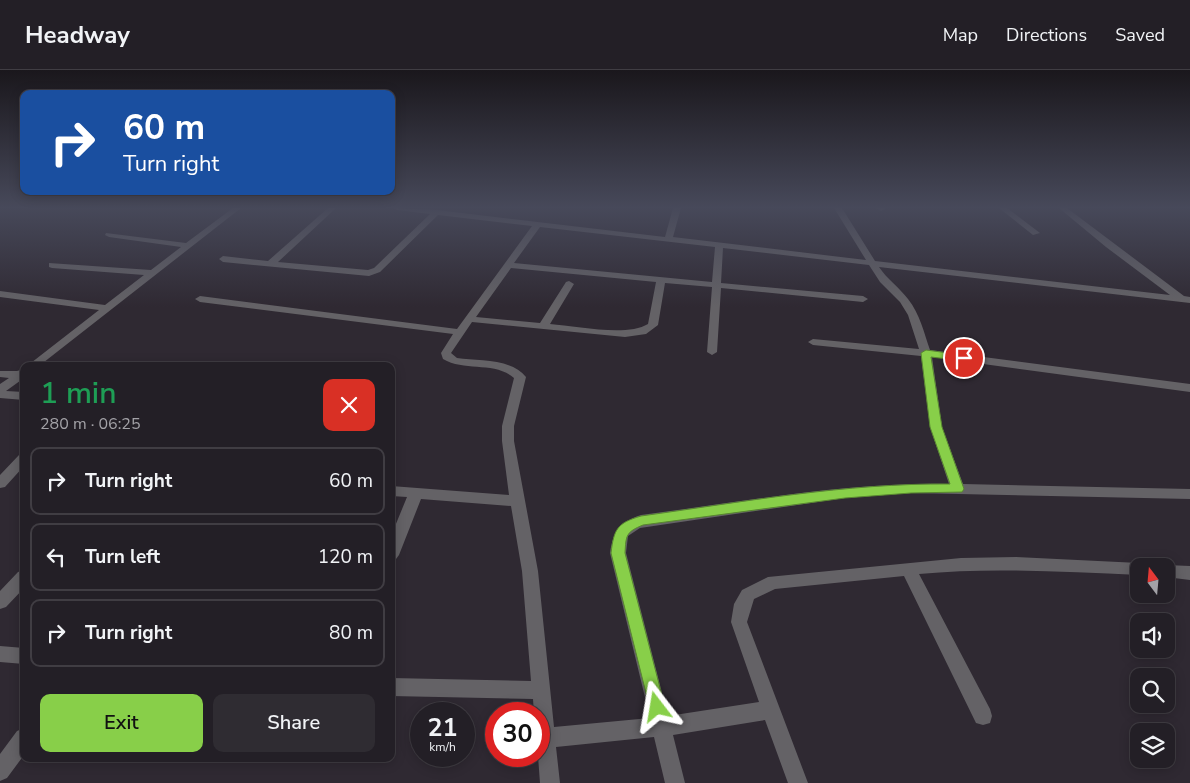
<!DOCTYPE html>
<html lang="en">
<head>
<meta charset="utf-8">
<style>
	body { margin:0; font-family:"Nunito Sans",sans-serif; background:#2f2c32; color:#f1f3f6; height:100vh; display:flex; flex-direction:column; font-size:19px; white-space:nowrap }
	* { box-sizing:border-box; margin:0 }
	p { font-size:16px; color:#a3a2a7 }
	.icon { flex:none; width:28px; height:28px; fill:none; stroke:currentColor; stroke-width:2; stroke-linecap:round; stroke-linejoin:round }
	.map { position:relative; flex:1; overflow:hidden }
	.drawer { position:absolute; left:20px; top:292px; width:375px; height:400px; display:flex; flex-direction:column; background:#231f26; border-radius:10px; box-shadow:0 2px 12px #0003,0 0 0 1px #403d43 }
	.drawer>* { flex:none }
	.guide { position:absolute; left:20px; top:20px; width:375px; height:105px; border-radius:10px; box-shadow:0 2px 12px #0003,0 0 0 1px #403d43; background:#1a4fa0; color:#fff; overflow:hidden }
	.needle { width:32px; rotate:344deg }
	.fabs { position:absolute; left:1130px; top:488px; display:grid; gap:10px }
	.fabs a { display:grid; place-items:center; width:45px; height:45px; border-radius:10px; background:#231f26; box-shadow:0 2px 12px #0003,0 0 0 1px #403d43; font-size:25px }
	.speed { position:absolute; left:410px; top:632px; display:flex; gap:10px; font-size:25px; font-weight:700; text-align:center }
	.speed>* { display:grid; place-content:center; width:65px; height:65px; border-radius:50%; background:#231f26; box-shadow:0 2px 12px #0003,0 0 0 1px #403d43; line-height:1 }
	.speed small { font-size:12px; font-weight:400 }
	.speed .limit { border:8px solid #d22; background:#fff; color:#111 }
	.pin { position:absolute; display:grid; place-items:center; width:42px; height:42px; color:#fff; margin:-21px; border:2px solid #fff; border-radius:50%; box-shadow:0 1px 5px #0007 }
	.me { position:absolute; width:55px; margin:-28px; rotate:346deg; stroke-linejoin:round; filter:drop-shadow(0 0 4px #0008) }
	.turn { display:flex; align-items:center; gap:18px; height:105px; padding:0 20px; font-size:22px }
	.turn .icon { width:65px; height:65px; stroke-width:2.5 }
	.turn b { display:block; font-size:35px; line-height:42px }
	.round { display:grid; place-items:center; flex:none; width:52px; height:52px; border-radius:10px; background:#2f2c32 }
	.overview { display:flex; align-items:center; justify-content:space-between; height:85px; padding:0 20px }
	h1 { font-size:30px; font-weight:600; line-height:38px; color:#1e9e55 }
	.button { display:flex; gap:10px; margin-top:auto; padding:10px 20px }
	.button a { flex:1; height:58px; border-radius:10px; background:#88cf49; color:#111; font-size:20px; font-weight:600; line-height:58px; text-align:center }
	.button a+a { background:#2f2c32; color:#f1f3f6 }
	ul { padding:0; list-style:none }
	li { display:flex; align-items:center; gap:15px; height:68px; margin:0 10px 8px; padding:0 10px; border:2px solid #403d43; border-radius:10px }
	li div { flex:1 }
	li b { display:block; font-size:19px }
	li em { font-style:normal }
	header { display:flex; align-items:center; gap:30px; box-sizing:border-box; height:70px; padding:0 25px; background:#231f26; border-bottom:1px solid #403d43 }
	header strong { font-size:24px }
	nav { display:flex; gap:28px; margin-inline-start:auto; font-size:18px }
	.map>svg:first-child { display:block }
</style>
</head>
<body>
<header>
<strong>Headway</strong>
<nav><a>Map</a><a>Directions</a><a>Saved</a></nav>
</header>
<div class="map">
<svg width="1190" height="713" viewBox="0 0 1190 713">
	<rect width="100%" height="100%" fill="#2f2932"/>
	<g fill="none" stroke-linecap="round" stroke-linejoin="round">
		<path fill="#646266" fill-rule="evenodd" d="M 233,138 L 241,138 L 39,296 L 27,296 L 99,240 L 0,227 L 0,221 L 105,235 L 144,205 L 52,198 L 49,197 L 49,193 L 151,200 L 181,177 L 109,167 L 105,165 L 106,163 L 186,173 Z
			M 328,138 L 336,138 L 278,192 L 368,200 L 374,198 L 430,144 L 397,140 L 393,138 L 437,140 L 665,167 L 673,138 L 681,138 L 673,167 L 866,190 L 834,138 L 842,138 L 875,191 L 1170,225 L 1106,177 L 1059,138 L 1067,138 L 1184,226 L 1190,227 L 1190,233 L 879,197 C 887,209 899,217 908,229 C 920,244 924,263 930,280 L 1190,314 L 1190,322 L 932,287 L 942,357 L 963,414 L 1190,419 L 1190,429 L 911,423 L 845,428 L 640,458 L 628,466 L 626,483 L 668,646 L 759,632 L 731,552 L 734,534 L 742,520 L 768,507 L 961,488 L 1016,487 L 1139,493 L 1145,496 L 1139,496 L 1139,505 C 1065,502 992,497 919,504 L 990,639 L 992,646 L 990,653 L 983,655 L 976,653 L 904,506 L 775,519 L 754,529 L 747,552 L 808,713 L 788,713 L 765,650 L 673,665 L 685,713 L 665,713 L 654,667 L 556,677 L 560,713 L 540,713 L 538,686 L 539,644 L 534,644 L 533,629 L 391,626 L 391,608 L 531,611 L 522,501 L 511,436 L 421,429 L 399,485 L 396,489 L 391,491 L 391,466 L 407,427 L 391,426 L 391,416 L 509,425 L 502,371 L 502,356 L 514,308 C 495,291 465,302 443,289 L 441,283 L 453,264 L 200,232 L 195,229 L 200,226 L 457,259 L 532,156 L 438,145 L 380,202 L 369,206 L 223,192 L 219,189 L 223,186 L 268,191 ZM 540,157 L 715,177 L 712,212 L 514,193 ZM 723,178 L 869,195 L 880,212 L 900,232 L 908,245 L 919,279 L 813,269 L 808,272 L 813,275 L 921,286 L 930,357 L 949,414 C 846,412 743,432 641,445 C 620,452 613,462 610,483 L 650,648 L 554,657 L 538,501 L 514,371 L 514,356 L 526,307 C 511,288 478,291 457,288 L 451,283 L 472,252 L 625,267 L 646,264 L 658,255 L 665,213 L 712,217 L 707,282 L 712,285 L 717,282 L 721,218 L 863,232 L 868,229 L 863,226 L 721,213 ZM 511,198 L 656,212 L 648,254 C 627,267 576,256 550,254 L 574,214 L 569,211 L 566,212 L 540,253 L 476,247 Z
			M 876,138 L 884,138 L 885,139 L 881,141 Z
			M 999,138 L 1007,138 L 1040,163 L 1033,165 Z
			M 24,299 L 24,308 L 6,321 L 24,322 L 24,330 L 0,328 L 0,314 L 9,308 L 0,307 L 0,301 L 17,301 Z
			M 24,383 L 24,396 L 5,417 L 0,418 L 0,405 L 19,385 Z
			M 1166,495 L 1190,496 L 1190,510 L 1166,507 L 1166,496 L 1161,496 Z
			M 24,500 L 24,518 L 6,537 L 0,539 L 0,521 L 18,502 Z
			M 0,576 L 24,578 L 24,594 L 0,592 Z
			M 24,658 L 24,685 L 7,708 L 0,711 L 0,684 L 17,661 Z"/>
	</g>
	<linearGradient id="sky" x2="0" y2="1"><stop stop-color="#1a171c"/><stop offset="0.58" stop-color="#47495a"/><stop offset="1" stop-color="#47495a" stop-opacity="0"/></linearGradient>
	<rect width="1190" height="237" fill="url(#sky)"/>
	<path fill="#88cf49" stroke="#58872f" d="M 926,280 L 964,285 L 969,288 L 964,291 L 931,287 L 942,357 L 964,419 L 962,422 L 911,423 L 845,428 L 643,455 C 626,462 626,465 625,483 L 665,637 L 663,643 L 657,646 L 651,643 L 611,483 C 614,459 617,453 641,446 C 743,432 846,413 950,414 L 930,357 L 921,283 Z"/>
</svg>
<div class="fabs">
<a><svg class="needle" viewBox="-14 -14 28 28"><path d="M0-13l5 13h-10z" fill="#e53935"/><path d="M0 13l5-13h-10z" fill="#a3a2a7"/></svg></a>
<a><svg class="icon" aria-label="sound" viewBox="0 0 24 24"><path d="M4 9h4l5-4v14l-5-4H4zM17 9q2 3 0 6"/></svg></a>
<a><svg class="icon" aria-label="search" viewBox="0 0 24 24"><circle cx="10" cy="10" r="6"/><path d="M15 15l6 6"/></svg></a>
<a><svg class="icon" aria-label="layers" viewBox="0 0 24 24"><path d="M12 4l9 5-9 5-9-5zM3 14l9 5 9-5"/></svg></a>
</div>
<div class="speed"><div>21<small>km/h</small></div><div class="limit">30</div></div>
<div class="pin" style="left:964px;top:288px;background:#d93025"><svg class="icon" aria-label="arrive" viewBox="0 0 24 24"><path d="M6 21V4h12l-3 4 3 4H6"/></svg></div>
<svg class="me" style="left:657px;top:637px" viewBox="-20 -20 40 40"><path d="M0-17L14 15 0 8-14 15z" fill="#88cf49" stroke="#fff" stroke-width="4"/></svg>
<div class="guide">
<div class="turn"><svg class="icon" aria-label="right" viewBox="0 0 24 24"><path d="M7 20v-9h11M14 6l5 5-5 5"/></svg><div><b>60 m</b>Turn right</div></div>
</div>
<section class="drawer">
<div class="overview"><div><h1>1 min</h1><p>280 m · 06:25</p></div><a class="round" style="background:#d93025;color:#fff"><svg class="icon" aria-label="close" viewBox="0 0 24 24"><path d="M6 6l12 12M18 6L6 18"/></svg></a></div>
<ul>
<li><svg class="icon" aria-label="right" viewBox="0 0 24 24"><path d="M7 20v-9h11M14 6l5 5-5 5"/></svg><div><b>Turn right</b></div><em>60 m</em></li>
<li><svg class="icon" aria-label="left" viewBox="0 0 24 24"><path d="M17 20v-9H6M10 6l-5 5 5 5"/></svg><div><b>Turn left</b></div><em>120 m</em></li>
<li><svg class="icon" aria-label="right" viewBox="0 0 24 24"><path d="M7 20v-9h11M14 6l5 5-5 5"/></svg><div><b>Turn right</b></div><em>80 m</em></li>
</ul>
<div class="button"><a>Exit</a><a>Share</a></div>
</section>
</div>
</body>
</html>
